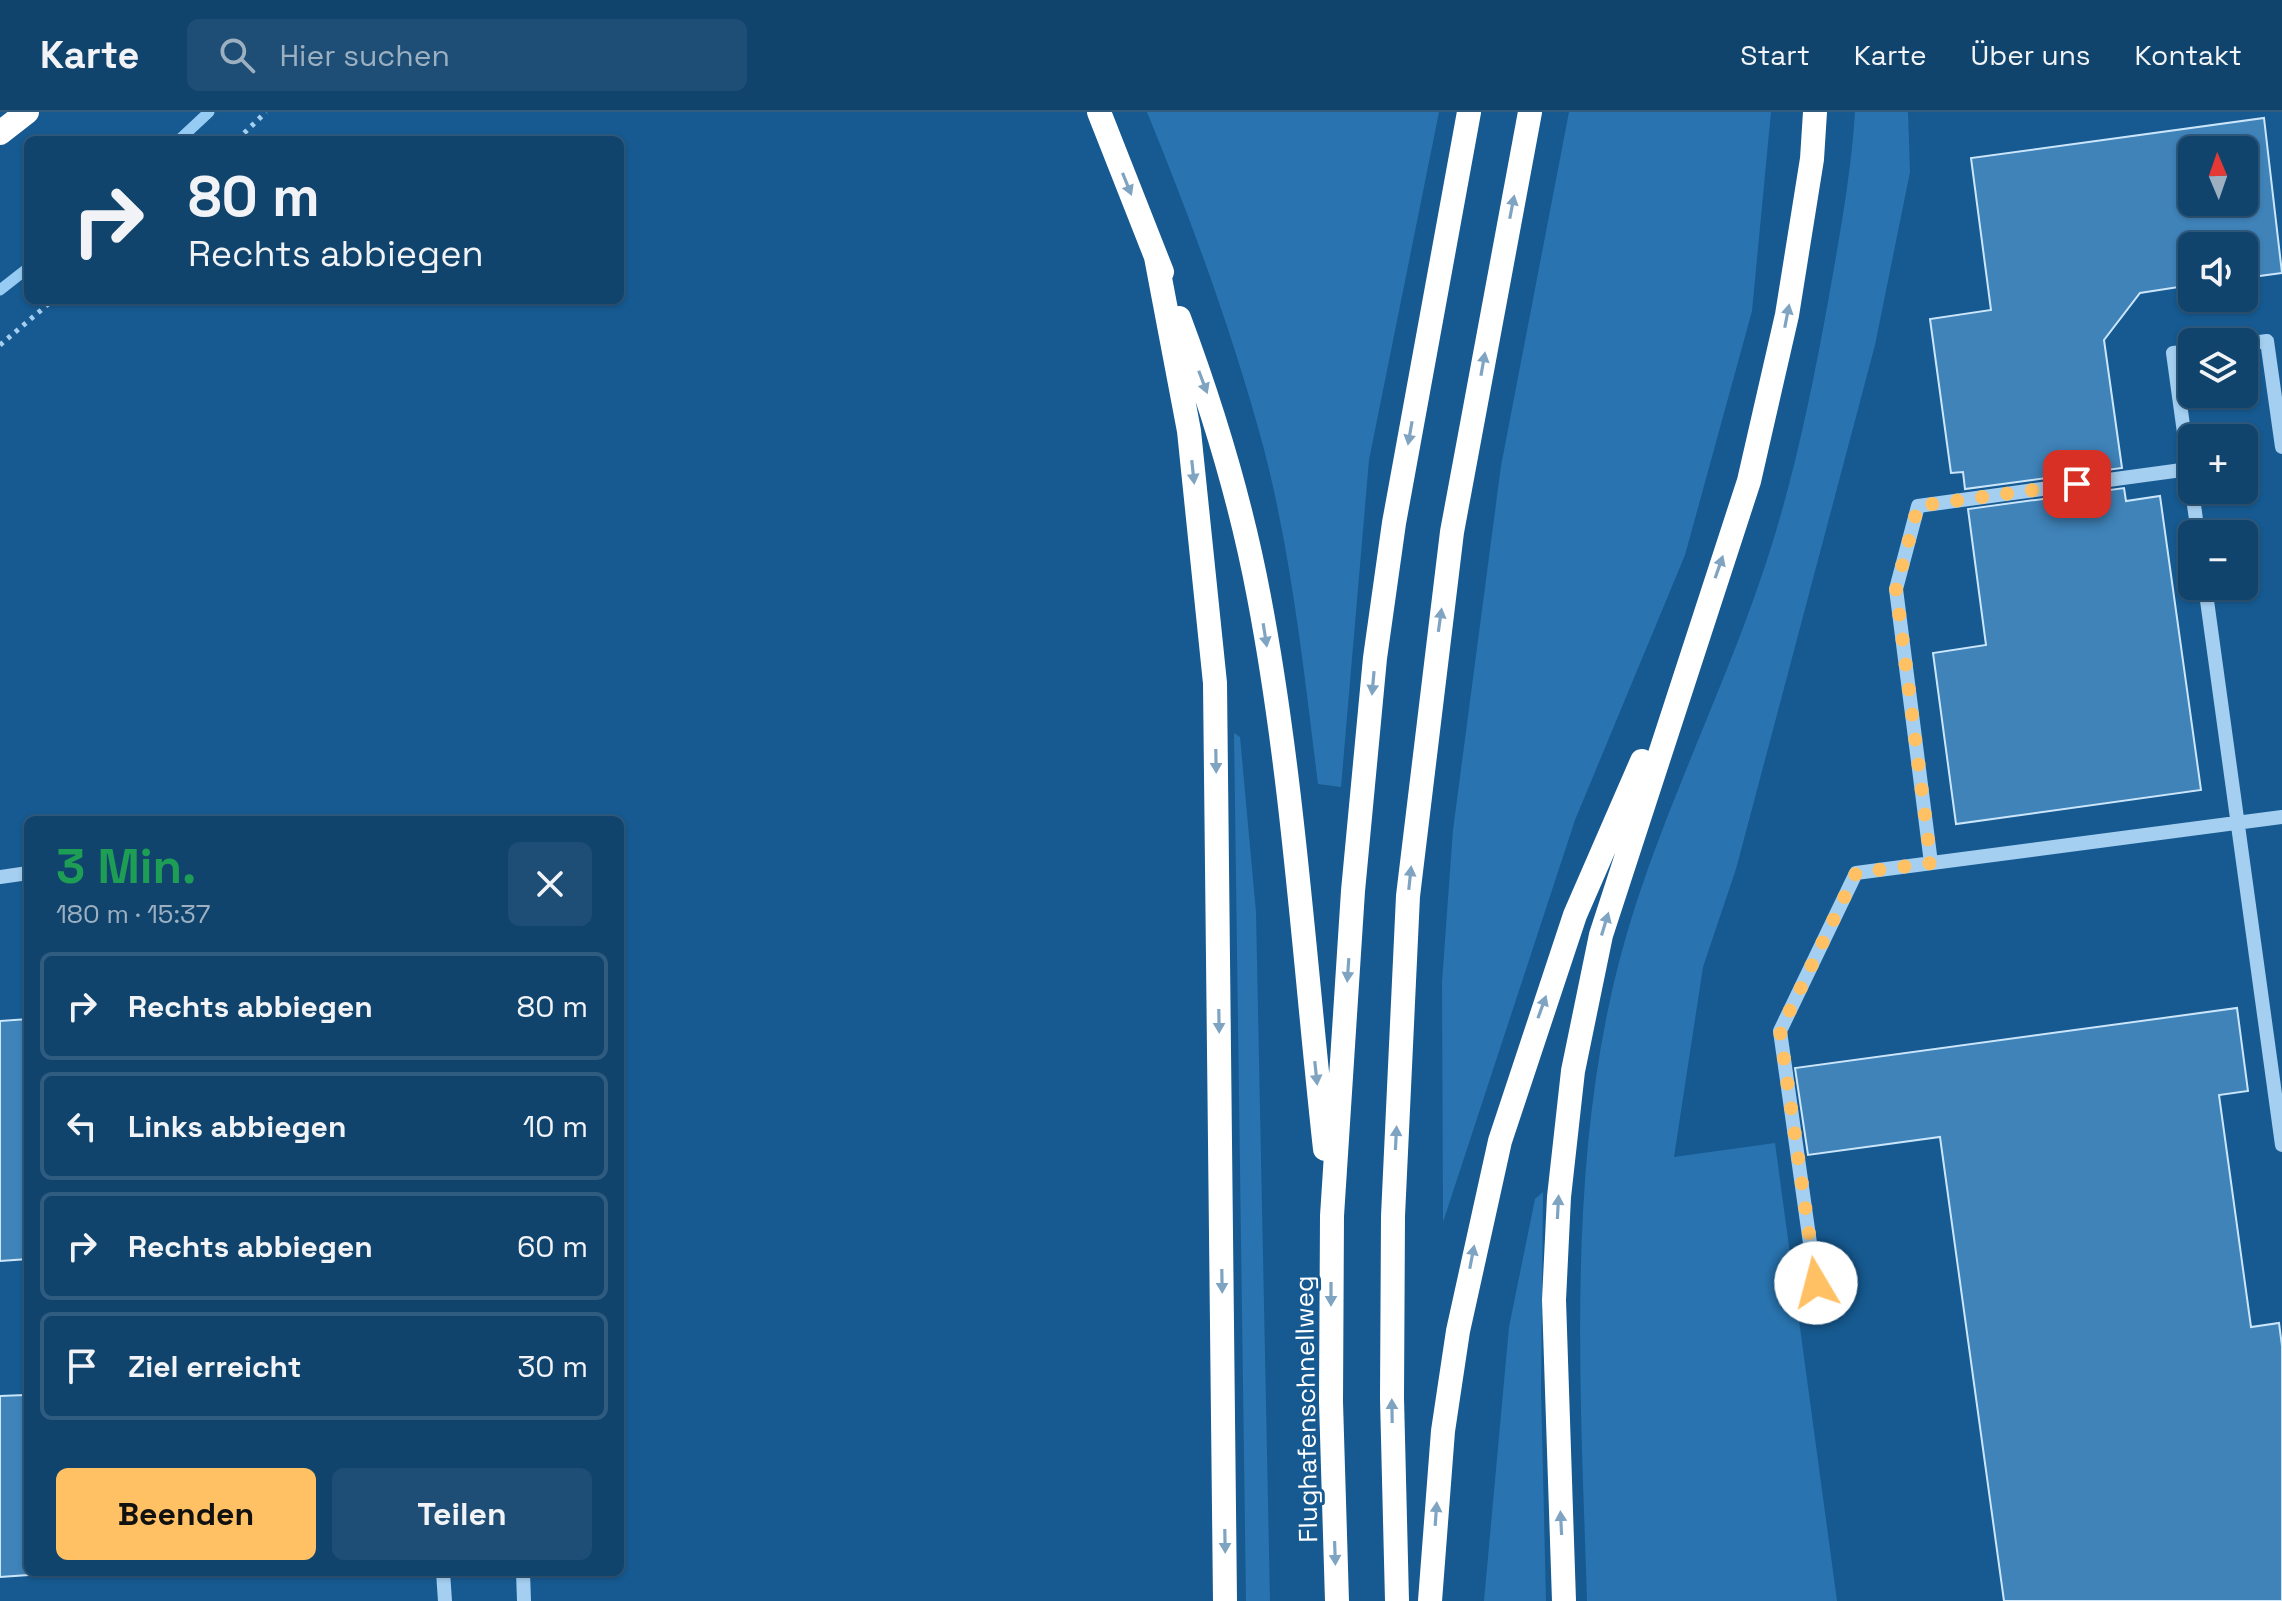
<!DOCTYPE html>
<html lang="de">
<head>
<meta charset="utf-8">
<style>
	body { margin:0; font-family:"Space Grotesk",sans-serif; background:#1e4e75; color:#f1f3f6; height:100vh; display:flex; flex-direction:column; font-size:30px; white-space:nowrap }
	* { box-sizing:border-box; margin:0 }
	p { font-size:26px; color:#9cb0c2 }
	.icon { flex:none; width:44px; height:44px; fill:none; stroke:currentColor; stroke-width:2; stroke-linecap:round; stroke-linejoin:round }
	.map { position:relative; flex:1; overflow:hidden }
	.drawer { position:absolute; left:24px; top:704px; width:600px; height:760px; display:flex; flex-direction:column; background:#10446d; border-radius:12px; box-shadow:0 2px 6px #0004,0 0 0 2px #305c80 }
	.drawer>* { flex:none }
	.top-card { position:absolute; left:24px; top:24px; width:600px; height:168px; border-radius:12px; box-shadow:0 2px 6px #0004,0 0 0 2px #305c80; background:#10446d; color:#f1f3f6; overflow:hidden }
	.needle { width:52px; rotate:358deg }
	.fabs { position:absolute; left:2178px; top:24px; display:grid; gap:16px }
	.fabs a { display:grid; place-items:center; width:80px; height:80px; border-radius:12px; background:#10446d; box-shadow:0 2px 6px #0004,0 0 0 2px #305c80; font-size:40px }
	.pin { position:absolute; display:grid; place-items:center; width:68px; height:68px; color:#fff; margin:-34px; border-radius:16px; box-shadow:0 4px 12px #0006 }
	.me { position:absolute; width:88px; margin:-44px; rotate:352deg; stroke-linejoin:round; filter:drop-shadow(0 0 6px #0008) }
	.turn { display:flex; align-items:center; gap:28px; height:168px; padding:0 32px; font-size:36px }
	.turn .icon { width:104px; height:104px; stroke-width:2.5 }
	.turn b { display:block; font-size:56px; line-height:68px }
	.round { display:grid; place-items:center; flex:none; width:84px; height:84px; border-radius:12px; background:#1e4e75 }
	.head { display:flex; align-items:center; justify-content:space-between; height:136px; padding:0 32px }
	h1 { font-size:48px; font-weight:800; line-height:60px; color:#1e9e55 }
	.primary-button { display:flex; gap:16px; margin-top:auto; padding:16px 32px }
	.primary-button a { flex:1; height:92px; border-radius:12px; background:#ffc163; color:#111; font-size:32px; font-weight:800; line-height:92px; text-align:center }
	.primary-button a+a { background:#1e4e75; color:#f1f3f6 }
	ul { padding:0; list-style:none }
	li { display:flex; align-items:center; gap:24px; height:108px; margin:0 16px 12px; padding:0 16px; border:4px solid #305c80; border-radius:12px }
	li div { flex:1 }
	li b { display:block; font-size:30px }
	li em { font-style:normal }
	header { display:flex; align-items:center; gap:48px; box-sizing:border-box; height:112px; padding:0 40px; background:#10446d; border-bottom:2px solid #305c80 }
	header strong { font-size:38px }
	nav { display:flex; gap:44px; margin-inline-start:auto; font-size:28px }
	.search { width:560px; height:72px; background:#1e4e75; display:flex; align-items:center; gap:20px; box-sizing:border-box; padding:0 28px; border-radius:12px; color:#9cb0c2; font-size:30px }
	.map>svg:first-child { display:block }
</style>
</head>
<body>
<header>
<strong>Karte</strong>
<div class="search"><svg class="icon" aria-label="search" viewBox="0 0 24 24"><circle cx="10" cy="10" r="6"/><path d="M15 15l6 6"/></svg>Hier suchen</div>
<nav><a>Start</a><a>Karte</a><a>Über uns</a><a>Kontakt</a></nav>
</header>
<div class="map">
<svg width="2282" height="1489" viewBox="0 0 2282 1489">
	<rect width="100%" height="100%" fill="#165a91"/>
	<path fill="#2974b0" d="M 1147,0 L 1439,0 L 1369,348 L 1341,675 L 1318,672 C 1304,560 1292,446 1264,337 C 1233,222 1192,110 1147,0 Z
		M 1569,0 L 1771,0 L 1752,199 L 1685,443 L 1575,708 L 1443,1110 L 1442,870 L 1453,718 L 1501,354 Z
		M 1855,0 L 1908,0 L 1910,60 L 1875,233 L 1736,757 L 1703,855 L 1674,1045 L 1775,1031 L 1837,1489 L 1587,1489 C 1580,1260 1563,1017 1635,795 C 1671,684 1723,577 1761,466 C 1792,376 1811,283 1828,190 C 1839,127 1851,64 1855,0 Z
		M 1234,621 L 1240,625 L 1256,800 L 1270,1489 L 1246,1489 Z
		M 1543,1080 L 1541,1278 L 1546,1489 L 1484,1489 L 1509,1215 L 1535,1087 Z"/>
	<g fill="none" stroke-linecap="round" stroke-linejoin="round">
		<path stroke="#96ccf3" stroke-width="11" d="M 179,28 L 209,0
			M 0,178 L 28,156"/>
	</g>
	<path fill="#3f83b9" stroke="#cbe6fb" stroke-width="2" fill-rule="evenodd" d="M 2264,6 L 2282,161 L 2244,166 L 2244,134 L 2192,134 L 2192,173 L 2140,181 L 2104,228 L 2122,356 L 1965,377 L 1963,360 L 1951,361 L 1930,207 L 1991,198 L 1971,46 ZM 2192,38 L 2244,38 L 2244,90 L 2192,90 Z
		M 2124,376 L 2126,389 L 2160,384 L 2201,678 L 1956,712 L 1933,541 L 1986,533 L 1968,397 Z
		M 2237,896 L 2248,979 L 2219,983 L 2251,1215 L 2279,1211 L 2282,1234 L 2282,1489 L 2004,1489 L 1940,1025 L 1808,1043 L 1795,956 Z
		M 28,907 L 28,1147 L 0,1149 L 0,909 Z
		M 24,1283 L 28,1463 L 0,1465 L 0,1284 Z"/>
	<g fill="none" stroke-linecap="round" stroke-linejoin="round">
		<path stroke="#a4cff0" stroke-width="5" stroke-dasharray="4 6" stroke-linecap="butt" d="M 237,28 L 266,0
			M 0,233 L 53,188"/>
		<path stroke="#a4cff0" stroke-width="14" d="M 2244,232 L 2267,229 L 2282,335
			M 2192,239 L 2173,241 L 2198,422
			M 2205,474 L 2282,1033
			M 1931,751 L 1896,477 L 1918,394 L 2189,357
			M 0,765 L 28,761
			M 1820,1202 L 1780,919 L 1856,761 L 2282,705
			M 443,1460 L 445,1489
			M 523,1460 L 524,1489"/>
		<path stroke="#fff" stroke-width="24" d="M 1099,0 L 1162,160
			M 0,21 L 27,0
			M 1156,145 L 1189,319 L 1215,571 L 1225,1489
			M 1179,206 C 1213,297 1241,389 1259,485 C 1293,663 1305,856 1325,1037
			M 1337,1489 L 1331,1290 L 1332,1104 L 1353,779 L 1375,546 L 1394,411 L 1469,0
			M 1397,1489 L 1392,1286 L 1393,1104 L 1408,784 L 1452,420 L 1530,0
			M 1430,1489 L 1443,1319 L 1458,1219 L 1500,1029 L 1575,803 L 1642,649
			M 1564,1489 L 1554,1188 L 1559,1085 L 1573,959 L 1601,823 L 1749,369 L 1787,203 L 1812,47 L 1815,0"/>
	</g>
	<defs><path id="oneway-solid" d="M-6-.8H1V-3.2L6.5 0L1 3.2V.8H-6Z" transform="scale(2)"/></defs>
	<g fill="#7fa4c2">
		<use href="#oneway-solid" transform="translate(1127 72) rotate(68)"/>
		<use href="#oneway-solid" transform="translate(1512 95) rotate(-79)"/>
		<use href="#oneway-solid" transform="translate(1787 204) rotate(-79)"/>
		<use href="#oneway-solid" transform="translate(1483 252) rotate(-80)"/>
		<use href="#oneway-solid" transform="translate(1203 270) rotate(69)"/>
		<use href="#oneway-solid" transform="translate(1410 321) rotate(100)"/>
		<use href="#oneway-solid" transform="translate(1193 360) rotate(84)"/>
		<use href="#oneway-solid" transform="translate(1719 455) rotate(-71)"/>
		<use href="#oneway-solid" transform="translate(1440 508) rotate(-82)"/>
		<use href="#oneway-solid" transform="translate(1265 523) rotate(81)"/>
		<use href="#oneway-solid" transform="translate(1373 571) rotate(95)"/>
		<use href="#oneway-solid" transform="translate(1216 649) rotate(89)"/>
		<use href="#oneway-solid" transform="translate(1410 766) rotate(-84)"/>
		<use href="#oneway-solid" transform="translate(1605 812) rotate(-73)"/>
		<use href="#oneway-solid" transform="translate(1348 858) rotate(94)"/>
		<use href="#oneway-solid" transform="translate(1542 895) rotate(-70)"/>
		<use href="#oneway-solid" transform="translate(1219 909) rotate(89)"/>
		<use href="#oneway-solid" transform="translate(1316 961) rotate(84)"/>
		<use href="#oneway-solid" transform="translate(1396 1026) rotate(-87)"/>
		<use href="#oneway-solid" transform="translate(1558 1095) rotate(-87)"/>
		<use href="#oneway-solid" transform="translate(1472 1145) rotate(-79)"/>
		<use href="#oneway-solid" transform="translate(1222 1169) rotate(89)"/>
		<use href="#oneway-solid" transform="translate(1331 1182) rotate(90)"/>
		<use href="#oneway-solid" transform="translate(1392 1299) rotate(-91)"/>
		<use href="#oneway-solid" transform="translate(1436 1402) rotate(-86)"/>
		<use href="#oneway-solid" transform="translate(1561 1411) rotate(-93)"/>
		<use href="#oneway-solid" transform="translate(1225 1429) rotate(89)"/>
		<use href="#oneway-solid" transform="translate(1335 1441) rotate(88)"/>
	</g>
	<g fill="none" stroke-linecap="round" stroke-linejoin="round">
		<path stroke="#ffc163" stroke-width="14" stroke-dasharray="0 25.2" d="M 1816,1171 L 1780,919 L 1856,761 L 1931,751 L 1896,477 L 1918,394 L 2077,372"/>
	</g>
	<g text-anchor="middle" stroke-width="6" stroke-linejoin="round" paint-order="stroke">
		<g font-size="26" fill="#fff" stroke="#165a91">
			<text transform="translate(1306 1297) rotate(-91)" y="9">Flughafenschnellweg</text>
		</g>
	</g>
</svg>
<div class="fabs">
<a><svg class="needle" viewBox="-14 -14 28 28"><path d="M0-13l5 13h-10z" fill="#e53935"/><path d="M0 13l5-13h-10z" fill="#9cb0c2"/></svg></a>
<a><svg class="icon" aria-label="sound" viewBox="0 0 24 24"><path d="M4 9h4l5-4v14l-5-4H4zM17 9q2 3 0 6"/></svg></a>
<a><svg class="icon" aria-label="layers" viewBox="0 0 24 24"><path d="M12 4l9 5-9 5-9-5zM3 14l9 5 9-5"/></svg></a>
<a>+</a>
<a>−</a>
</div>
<div class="pin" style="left:2077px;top:372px;background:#d93025"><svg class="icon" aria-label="arrive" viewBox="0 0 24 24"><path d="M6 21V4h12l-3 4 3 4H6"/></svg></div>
<svg class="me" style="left:1816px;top:1171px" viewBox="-20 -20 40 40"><circle r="19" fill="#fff"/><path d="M0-13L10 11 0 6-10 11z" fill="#ffc163"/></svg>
<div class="top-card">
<div class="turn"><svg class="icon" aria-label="right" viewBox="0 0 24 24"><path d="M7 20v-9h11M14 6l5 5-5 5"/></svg><div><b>80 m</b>Rechts abbiegen</div></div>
</div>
<section class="drawer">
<div class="head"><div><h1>3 Min.</h1><p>180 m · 15:37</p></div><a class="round"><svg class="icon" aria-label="close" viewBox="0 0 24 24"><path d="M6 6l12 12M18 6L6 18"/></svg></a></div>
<ul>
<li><svg class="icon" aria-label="right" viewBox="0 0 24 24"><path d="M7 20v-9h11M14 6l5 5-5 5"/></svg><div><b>Rechts abbiegen</b></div><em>80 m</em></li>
<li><svg class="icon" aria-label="left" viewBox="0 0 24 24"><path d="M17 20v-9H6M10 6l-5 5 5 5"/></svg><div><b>Links abbiegen</b></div><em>10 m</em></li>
<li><svg class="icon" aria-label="right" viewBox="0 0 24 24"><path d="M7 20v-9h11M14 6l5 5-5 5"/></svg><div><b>Rechts abbiegen</b></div><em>60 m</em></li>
<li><svg class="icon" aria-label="arrive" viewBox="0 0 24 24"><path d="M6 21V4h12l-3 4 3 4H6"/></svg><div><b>Ziel erreicht</b></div><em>30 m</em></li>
</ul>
<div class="primary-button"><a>Beenden</a><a>Teilen</a></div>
</section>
</div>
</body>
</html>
